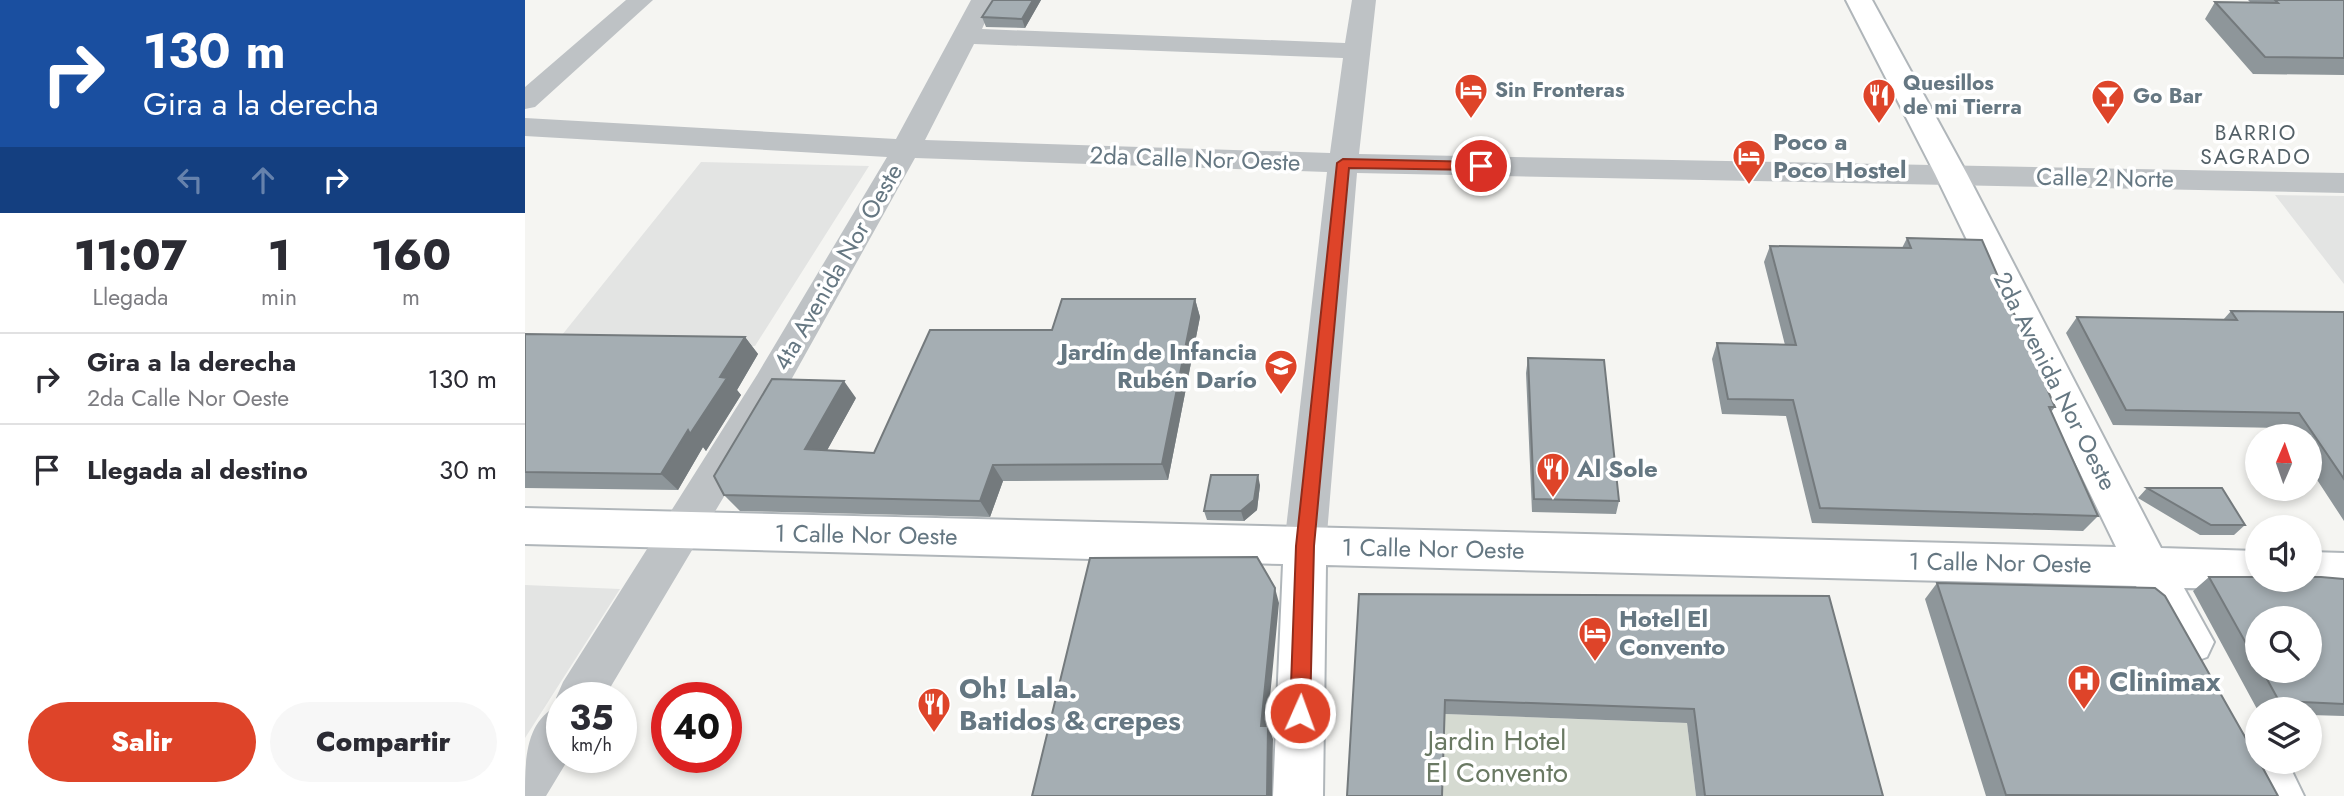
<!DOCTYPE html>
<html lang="es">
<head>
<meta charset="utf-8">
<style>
	body { margin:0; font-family:Jost,sans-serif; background:#f7f7f7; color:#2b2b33; height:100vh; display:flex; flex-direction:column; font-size:26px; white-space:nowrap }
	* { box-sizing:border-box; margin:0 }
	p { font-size:23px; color:#7c7c81 }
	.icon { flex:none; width:38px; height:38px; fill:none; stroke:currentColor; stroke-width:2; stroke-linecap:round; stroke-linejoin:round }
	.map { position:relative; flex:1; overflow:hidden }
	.panel { display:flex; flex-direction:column; background:#fff; width:525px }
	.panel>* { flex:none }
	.top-card { background:#1a4fa0; color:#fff; overflow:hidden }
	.needle { width:46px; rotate:2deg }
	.controls { position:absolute; left:1720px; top:424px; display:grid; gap:14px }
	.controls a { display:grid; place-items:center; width:77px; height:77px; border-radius:50%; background:#fff; box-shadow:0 4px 10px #0003; font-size:35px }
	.speed { position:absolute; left:21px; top:682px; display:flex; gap:14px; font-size:35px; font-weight:700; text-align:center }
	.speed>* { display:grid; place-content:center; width:91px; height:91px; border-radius:50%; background:#fff; box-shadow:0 4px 10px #0003; line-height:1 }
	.speed small { font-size:18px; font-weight:400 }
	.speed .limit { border:10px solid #d22; background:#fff; color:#111 }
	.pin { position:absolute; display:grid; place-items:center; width:60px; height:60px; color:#fff; margin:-30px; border:4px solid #fff; border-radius:50%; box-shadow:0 2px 7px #0007 }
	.me { position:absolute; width:77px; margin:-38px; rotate:2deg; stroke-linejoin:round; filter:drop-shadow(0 0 5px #0008) }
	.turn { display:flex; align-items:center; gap:24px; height:147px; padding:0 28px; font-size:32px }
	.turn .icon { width:91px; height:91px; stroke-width:2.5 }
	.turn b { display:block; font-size:49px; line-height:60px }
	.lanes { display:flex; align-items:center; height:66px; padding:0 28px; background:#0003; justify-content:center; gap:35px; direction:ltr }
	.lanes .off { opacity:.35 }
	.eta { display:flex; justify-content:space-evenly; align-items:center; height:119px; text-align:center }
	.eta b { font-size:42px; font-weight:800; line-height:49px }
	.button { display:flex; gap:14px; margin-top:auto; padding:14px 28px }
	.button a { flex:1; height:80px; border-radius:42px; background:#de4429; color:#fff; font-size:28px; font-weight:800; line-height:80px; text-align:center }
	.button a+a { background:#f7f7f7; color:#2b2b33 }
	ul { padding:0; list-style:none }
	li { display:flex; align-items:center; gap:21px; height:91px; padding:0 28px; border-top:2px solid #e1e1e2 }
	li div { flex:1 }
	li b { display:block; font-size:26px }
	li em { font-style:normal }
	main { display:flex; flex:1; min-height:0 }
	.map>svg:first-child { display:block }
</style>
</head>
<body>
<main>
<section class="panel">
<div class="top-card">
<div class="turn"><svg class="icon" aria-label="right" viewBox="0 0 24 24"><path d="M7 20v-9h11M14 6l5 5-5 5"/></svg><div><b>130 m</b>Gira a la derecha</div></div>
<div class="lanes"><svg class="icon off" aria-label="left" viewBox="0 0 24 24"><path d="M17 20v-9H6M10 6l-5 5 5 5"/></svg><svg class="icon off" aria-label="ahead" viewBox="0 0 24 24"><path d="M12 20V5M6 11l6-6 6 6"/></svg><svg class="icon" aria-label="right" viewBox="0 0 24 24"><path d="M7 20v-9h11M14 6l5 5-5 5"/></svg></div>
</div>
<div class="eta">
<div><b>11:07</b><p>Llegada</p></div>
<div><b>1</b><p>min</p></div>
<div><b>160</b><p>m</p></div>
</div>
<ul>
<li><svg class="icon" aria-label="right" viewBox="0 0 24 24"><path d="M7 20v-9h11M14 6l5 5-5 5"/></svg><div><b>Gira a la derecha</b><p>2da Calle Nor Oeste</p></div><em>130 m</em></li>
<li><svg class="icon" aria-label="arrive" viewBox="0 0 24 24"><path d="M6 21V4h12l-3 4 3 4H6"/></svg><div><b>Llegada al destino</b></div><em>30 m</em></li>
</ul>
<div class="button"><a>Salir</a><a>Compartir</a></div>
</section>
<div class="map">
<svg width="1819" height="796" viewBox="0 0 1819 796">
	<rect width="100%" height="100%" fill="#f5f5f2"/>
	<path fill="#e3e4e3" d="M 176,162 L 344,166 L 230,346 L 33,340 Z
		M 1750,195 L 1819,196 L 1819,284 Z
		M 0,585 L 95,589 L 0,738 Z"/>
	<path fill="#d5dad1" d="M 920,714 L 1162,723 L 1171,796 L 917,796 Z"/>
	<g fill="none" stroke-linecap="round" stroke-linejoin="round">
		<defs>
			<path id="secondary" d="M 1321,0 L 1347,0 L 1442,174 L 1636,548 L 1732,551 L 1732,579 L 1750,579 L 1748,584 L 1732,589 L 1659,588 L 1689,642 L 1682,657 L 1666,663 L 1650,657 L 1611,586 L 801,565 L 798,796 L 748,796 L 758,564 L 0,544 L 0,508 L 1591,547 L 1410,174 Z
				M 1785,552 L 1819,553 L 1819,591 L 1785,590 L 1769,585 L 1767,579 L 1785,579 Z
				M 1732,737 L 1732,761 L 1762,761 L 1779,796 L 1726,796 L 1709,761 L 1716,743 Z"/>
		</defs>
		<use href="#secondary" stroke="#b0b6ba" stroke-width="4"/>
		<path fill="#bec2c5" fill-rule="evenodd" d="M 101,0 L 128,0 L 10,107 L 0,109 L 0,87 Z
			M 446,0 L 470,0 L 457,29 L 820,43 L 827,0 L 851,0 L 834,154 L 1819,173 L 1819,193 L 832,173 L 801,546 L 795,559 L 780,564 L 765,559 L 759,546 L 802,172 L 390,158 L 232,441 L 79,698 L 37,698 L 37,758 L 44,758 L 21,796 L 0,796 C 0,760 0,721 34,705 L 31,698 L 38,682 L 232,375 L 362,157 L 0,136 L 0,118 L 371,139 ZM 449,44 L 818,58 L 805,153 L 400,140 Z"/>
		<use href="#secondary" fill="#fff" fill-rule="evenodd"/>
	</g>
	<path fill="#8e969a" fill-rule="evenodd" d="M 468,0 L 516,0 L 500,28 L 461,27 L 457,17 Z
		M 1723,0 L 1819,0 L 1819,75 L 1728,74 L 1680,19 L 1690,2 L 1726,3 Z
		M 1382,238 L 1530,407 L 1526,412 L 1573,516 L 1558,531 L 1287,523 L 1261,416 L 1197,414 L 1187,359 L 1192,343 L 1260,345 L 1239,262 L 1245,246 L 1377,248 Z
		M 670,299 L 675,317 L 643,480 L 478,481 L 465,517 L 215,511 L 199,495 L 331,398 L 302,450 L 349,453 L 527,330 Z
		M 1706,311 L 1819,312 L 1819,521 L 1785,469 L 1785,436 L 1763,436 L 1758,428 L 1588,425 L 1541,333 L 1552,317 L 1698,320 Z
		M 0,334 L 220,337 L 233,354 L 212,390 L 216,395 L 181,451 L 178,447 L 153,490 L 0,488 Z
		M 1003,358 L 1094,501 L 1091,514 L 1007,512 L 1001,373 Z
		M 735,485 L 732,510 L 719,521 L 682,520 L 679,511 Z
		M 1622,488 L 1720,525 L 1709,535 L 1675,535 L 1613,498 Z
		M 1684,577 L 1819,579 L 1819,716 L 1785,715 L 1785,709 L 1732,709 L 1668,591 ZM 1732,618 L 1785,670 L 1732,670 Z
		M 1412,583 L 1753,796 L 1461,796 L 1400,599 Z
		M 834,594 L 1304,596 L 1358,796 L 1171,796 L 1162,723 L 920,714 Z"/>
	<path fill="#747a7d" d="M 508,0 L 516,0 L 500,28 L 497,19 Z
		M 670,299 L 675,317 L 643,480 L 637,464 Z
		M 220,337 L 233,354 L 212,390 L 216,395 L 181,451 L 178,447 L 153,490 L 136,474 Z
		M 319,381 L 331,398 L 294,465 L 280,449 Z
		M 468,465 L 478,481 L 465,517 L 455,501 Z
		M 733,475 L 735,485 L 732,510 L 719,521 L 716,511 Z
		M 750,588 L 754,603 L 741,739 L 736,726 Z
		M 743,726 L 748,739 L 747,796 L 742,796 Z"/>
	<path fill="#a5aeb3" stroke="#747a7d" stroke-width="2" d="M 468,0 L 508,0 L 497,19 L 457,17 Z
		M 1750,0 L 1819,0 L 1819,58 L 1740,57 L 1690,2 L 1753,3 Z
		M 1382,238 L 1457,240 L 1530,407 L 1524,407 L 1573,516 L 1295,508 L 1268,400 L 1203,399 L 1192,343 L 1271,345 L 1245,246 L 1386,248 Z
		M 537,299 L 670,299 L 637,464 L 468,465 L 455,501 L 199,495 L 189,476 L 247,379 L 319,381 L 280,449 L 349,453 L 405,330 L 527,330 Z
		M 1706,311 L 1819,312 L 1819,479 L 1774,413 L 1601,410 L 1552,317 L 1712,320 Z
		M 0,334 L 220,337 L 195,377 L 202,378 L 165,434 L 163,430 L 136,474 L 0,472 Z
		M 1003,358 L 1079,360 L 1094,501 L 1009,499 Z
		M 686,475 L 733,475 L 729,500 L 716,511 L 679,511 Z
		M 1622,488 L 1697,488 L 1720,525 L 1686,525 Z
		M 732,557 L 750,588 L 736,726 L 743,726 L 742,796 L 507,796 L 565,558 Z
		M 1684,577 L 1732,577 L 1732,579 L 1785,579 L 1785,577 L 1796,577 L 1819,579 L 1819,704 L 1754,701 L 1737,670 L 1785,670 L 1785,618 L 1732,618 L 1732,663 Z
		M 1412,583 L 1630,588 L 1640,596 L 1732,758 L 1732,761 L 1734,761 L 1753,796 L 1481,795 Z
		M 834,594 L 1304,596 L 1358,796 L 1180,796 L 1169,709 L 920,700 L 917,796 L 822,796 Z"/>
	<path fill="#de4429" stroke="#902c1b" stroke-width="2" d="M 818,159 L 956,162 L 963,166 L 956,170 L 824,168 L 789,546 L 785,713 L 782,719 L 775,722 L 768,719 L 765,713 L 771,546 L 812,163 Z"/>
	<defs>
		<symbol id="hotel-pin" viewBox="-11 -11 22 30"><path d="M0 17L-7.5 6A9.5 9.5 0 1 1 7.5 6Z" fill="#de4429" stroke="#fff"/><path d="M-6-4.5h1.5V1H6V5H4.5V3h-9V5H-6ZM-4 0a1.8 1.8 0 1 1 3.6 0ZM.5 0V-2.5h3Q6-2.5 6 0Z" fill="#fff"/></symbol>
		<symbol id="restaurant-pin" viewBox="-11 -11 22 30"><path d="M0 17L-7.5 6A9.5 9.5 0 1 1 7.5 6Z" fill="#de4429" stroke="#fff"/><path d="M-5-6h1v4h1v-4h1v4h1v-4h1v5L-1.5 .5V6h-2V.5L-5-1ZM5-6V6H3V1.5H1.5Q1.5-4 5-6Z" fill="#fff"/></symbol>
		<symbol id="bar-pin" viewBox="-11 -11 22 30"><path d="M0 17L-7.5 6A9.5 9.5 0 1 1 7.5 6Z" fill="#de4429" stroke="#fff"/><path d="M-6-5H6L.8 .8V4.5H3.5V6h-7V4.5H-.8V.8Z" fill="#fff"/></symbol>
		<symbol id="school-pin" viewBox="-11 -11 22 30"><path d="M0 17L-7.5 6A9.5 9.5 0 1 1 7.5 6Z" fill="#de4429" stroke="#fff"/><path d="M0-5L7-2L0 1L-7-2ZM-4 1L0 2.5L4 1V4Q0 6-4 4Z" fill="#fff"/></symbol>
		<symbol id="hospital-pin" viewBox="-11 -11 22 30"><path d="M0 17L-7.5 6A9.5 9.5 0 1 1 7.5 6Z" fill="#de4429" stroke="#fff"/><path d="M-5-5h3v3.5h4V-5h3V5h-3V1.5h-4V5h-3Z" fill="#fff"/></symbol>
	</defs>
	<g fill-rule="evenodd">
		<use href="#hotel-pin" x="927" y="71" width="38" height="52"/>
		<use href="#restaurant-pin" x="1335" y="76" width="38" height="52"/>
		<use href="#bar-pin" x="1564" y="77" width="38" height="52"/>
		<use href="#hotel-pin" x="1205" y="137" width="38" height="52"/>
		<use href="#school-pin" x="737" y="347" width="38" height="52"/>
		<use href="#restaurant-pin" x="1009" y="450" width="38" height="52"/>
		<use href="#hotel-pin" x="1051" y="614" width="38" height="52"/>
		<use href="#hospital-pin" x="1540" y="662" width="38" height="52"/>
		<use href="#restaurant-pin" x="390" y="685" width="38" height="52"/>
	</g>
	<g text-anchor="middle" stroke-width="7" stroke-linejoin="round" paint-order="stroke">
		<g font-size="21" font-weight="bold" fill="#657782" stroke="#fff" text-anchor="start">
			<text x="1378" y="90">Quesillos<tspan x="1378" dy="24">de mi Tierra</tspan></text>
			<text x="970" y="97">Sin Fronteras</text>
			<text x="1608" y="103">Go Bar</text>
		</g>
		<g font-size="21" letter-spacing="2" fill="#536067" stroke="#fff">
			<text x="1731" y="140">BARRIO<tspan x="1731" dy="24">SAGRADO</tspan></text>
		</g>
		<g font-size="24" font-weight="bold" fill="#657782" stroke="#fff" text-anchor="start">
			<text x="1248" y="150">Poco a<tspan x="1248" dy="28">Poco Hostel</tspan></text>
			<text x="732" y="360" text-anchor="end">Jardín de Infancia<tspan x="732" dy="28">Rubén Darío</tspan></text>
			<text x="1052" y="477">Al Sole</text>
			<text x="1094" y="627">Hotel El<tspan x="1094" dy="28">Convento</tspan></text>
		</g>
		<g font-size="24" fill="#657782" stroke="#fff">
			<text transform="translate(670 159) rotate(2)" y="8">2da Calle Nor Oeste</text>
			<text transform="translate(1580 178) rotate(1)" y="8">Calle 2 Norte</text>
			<text transform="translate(313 267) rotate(-60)" y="8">4ta Avenida Nor Oeste</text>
			<text transform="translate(1530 381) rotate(63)" y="8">2da Avenida Nor Oeste</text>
			<text transform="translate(341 535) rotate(1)" y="8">1 Calle Nor Oeste</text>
			<text transform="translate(908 549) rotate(1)" y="8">1 Calle Nor Oeste</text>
			<text transform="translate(1475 563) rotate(1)" y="8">1 Calle Nor Oeste</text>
		</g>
		<g font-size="28" font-weight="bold" fill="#657782" stroke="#fff" text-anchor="start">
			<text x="1584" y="691">Clinimax</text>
			<text x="434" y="698">Oh! Lala.<tspan x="434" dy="32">Batidos &amp; crepes</tspan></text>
		</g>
		<g font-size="28" fill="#6a7963" stroke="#fff">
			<text x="972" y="750">Jardin Hotel<tspan x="972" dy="32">El Convento</tspan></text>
		</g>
	</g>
</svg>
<div class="controls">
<a><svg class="needle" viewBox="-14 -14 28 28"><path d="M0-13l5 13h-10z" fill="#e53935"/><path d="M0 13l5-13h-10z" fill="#7c7c81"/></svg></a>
<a><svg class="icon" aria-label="sound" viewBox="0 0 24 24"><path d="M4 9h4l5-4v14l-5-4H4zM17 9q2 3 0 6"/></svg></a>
<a><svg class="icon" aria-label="search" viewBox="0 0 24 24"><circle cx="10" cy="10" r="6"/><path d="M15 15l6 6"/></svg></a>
<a><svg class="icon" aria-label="layers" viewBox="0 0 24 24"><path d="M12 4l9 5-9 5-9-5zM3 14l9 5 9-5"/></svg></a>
</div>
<div class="speed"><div>35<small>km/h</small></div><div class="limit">40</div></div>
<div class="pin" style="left:956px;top:166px;background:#d93025"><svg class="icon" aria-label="arrive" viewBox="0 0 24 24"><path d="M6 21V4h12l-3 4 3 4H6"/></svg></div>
<svg class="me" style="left:775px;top:713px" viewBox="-20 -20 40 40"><circle r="17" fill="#de4429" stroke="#fff" stroke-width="3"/><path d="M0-11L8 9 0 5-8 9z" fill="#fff"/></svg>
</div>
</main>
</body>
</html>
